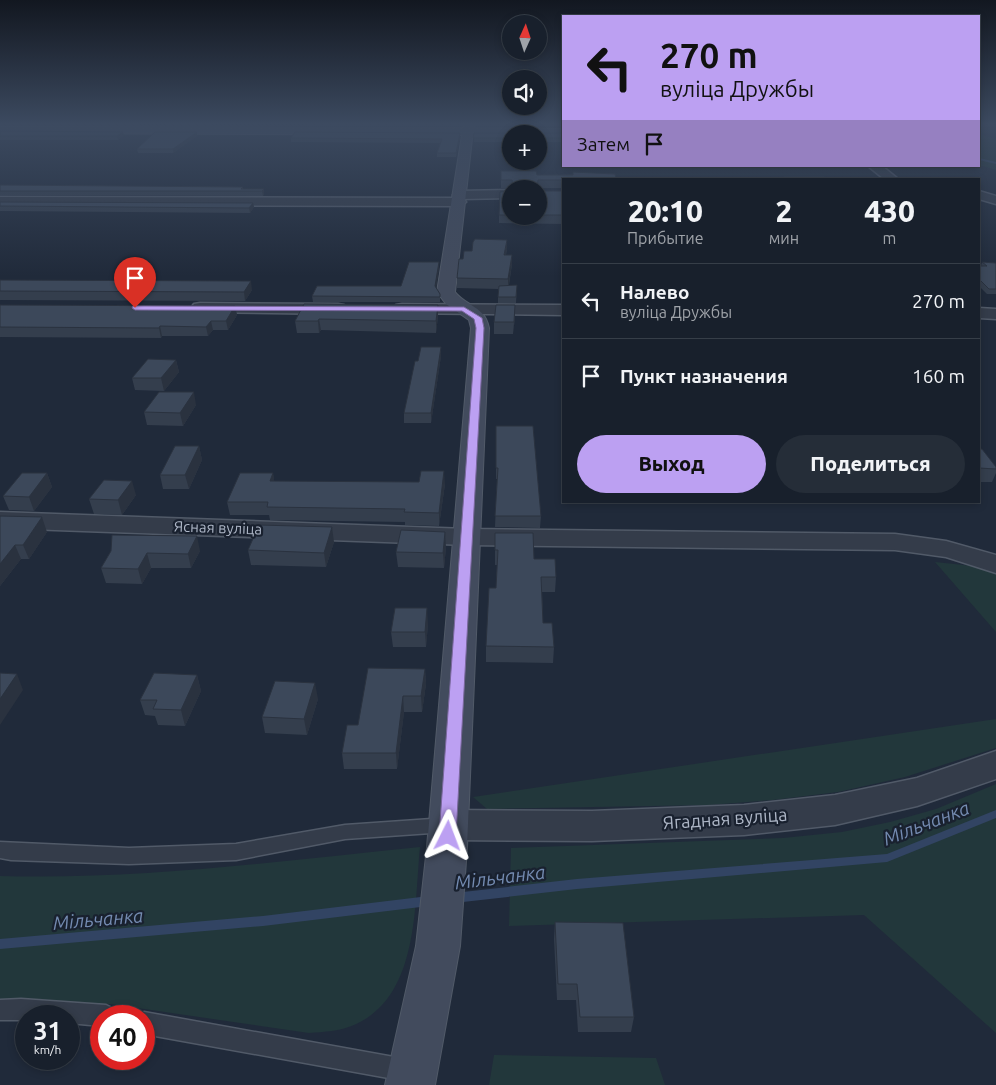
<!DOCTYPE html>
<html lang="ru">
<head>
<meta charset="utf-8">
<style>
	body { margin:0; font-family:Ubuntu,sans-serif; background:#252d38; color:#f1f3f6; height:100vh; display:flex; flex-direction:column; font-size:19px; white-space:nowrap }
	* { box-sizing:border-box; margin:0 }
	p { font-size:16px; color:#9fa3a9 }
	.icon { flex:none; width:28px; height:28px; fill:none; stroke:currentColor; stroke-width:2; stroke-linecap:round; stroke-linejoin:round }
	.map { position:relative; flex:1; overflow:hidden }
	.details { position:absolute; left:562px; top:178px; width:418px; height:325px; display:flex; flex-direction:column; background:#18202c; border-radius:0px; box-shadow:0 2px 8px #0003,0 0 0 1px #363e48 }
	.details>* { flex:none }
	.hud { position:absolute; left:562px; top:15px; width:418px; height:152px; border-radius:0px; box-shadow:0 2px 8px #0003,0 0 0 1px #363e48; background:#bca0f2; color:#111; overflow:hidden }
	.needle { width:32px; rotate:3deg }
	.buttons { position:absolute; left:502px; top:15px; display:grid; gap:10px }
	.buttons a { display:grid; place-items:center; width:45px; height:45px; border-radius:50%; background:#18202c; box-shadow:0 2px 8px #0003,0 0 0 1px #363e48; font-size:25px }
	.speed { position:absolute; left:15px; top:1005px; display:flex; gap:10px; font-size:25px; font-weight:700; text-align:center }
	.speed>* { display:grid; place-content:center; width:65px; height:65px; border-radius:50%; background:#18202c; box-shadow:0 2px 8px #0003,0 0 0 1px #363e48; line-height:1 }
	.speed small { font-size:12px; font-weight:400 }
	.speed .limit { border:8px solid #d22; background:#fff; color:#111 }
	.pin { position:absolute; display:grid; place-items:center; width:42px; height:42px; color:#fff; margin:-51px -21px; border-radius:50% 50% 50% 0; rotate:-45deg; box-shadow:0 0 5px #0007 }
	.pin .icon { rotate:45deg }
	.me { position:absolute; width:55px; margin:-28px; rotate:3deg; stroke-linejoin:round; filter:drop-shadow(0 0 4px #0008) }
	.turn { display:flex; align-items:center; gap:18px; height:105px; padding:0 15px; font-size:22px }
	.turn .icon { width:65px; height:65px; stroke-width:2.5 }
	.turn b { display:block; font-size:35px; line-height:42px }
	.then { display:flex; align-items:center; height:48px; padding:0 15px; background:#0003; gap:10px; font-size:19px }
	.eta { display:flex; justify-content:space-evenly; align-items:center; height:85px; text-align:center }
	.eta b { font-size:30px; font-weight:800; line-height:35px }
	.cta { display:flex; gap:10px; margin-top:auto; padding:10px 15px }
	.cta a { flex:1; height:58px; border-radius:30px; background:#bca0f2; color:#111; font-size:20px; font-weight:800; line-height:58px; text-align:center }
	.cta a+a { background:#252d38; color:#f1f3f6 }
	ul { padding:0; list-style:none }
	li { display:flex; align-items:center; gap:15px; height:75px; padding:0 15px; border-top:1px solid #363e48 }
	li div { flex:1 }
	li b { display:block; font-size:19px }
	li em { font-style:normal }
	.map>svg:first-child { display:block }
</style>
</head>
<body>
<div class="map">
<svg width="996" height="1085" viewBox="0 0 996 1085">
	<rect width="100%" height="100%" fill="#202a3a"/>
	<path fill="#22373b" d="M 979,134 L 996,139 L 996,170 L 979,165 Z
		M 935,562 L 973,566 L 996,573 L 996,632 Z
		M 996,719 L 996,748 L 905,777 L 838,792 L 773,800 L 709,805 L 487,809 L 473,797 Z
		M 996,784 L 996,1033 L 864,915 L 509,926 L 511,848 L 783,838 L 842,832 L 890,822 L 936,809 Z
		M 420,847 C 414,907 419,997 354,1025 C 340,1031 324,1032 309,1033 L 110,1004 L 0,1004 L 0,876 C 140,880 281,861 420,847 Z
		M 494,1055 L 656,1058 L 665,1085 L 489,1085 Z"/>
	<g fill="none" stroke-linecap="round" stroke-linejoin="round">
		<path fill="#324463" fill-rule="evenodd" d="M 979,158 L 996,162 L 996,164 L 979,160 Z
			M 996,810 L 996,818 L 887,862 L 577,889 L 454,903 L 450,901 L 449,898 L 450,895 L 454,893 L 577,879 L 887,854 Z
			M 429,896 L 433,898 L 434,901 L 433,904 L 429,906 L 263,926 L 0,949 L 0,939 L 263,916 Z"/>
		<defs>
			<path id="lane" d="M 446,818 L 452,820 L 455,825 L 452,830 L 446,832 L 345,839 L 236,860 L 129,864 L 11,860 L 0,858 L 0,842 L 129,848 L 236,844 L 345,825 Z
				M 21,999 L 106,1005 L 114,1009 L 117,1016 L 101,1016 L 101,1026 L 69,1023 L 69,1016 L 26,1016 L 26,1020 L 0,1020 L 0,1000 Z
				M 144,1012 L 405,1059 L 413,1062 L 416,1070 L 413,1078 L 405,1081 L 144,1034 L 144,1016 L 136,1016 Z"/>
			<path id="street" d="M 868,166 L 882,166 L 898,179 L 884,179 Z
				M 511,190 L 511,198 L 462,199 L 466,202 L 459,206 L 0,205 L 0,197 L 456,198 L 453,195 L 459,191 Z
				M 979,191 L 996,196 L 996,204 L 979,199 Z
				M 200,303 L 338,304 L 344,305 L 347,309 L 344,313 L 338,314 L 194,312 L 191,308 L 194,304 Z
				M 402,304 L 564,305 L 564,315 L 396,313 L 393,309 L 396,305 Z
				M 979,308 L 996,309 L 996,319 L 979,318 Z
				M 0,512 L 467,529 L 895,534 L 946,541 L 996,555 L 996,573 L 946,557 L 895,550 L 467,545 L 0,528 Z
				M 996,751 L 996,779 L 917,806 L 835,825 L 744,835 L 592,841 L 448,840 L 435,836 L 429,825 L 435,814 L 448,810 L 592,811 L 744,805 L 835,795 L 917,778 Z"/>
			<path id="secondary" d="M 465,124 L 475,124 L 474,128 L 564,129 L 564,135 L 473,135 L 472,139 L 455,292 C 467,307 485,306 489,328 L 467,847 L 460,946 L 435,1085 L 385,1085 L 416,946 L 427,847 L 471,328 L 469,320 L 446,304 L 437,292 L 462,135 L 0,133 L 0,127 L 463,128 Z"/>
		</defs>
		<use href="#lane" stroke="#515a68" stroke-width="3"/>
		<use href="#street" stroke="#515a68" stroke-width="3"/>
		<use href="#secondary" stroke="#515a68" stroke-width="2"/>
		<use href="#lane" fill="#343c4a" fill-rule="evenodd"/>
		<use href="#street" fill="#343c4a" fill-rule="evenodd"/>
		<use href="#secondary" fill="#424b5d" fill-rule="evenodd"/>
	</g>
	<path fill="#343e4d" d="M 0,124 L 139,124 L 137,125 L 0,125 Z
		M 166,124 L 211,124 L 212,125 L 166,125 Z
		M 303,124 L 464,124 L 462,126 L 304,126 Z
		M 476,124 L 564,124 L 564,127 L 476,126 Z
		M 0,131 L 124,135 L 118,140 L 0,140 Z
		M 197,132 L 197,136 L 173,153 L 138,153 L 137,149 Z
		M 460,133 L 460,137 L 456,157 L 437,157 L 437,153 L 440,143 L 291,142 L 291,138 Z
		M 474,133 L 564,133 L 564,142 L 539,142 L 539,134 L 511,134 L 511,142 L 474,142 Z
		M 615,174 L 564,179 L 564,188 L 501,188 L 501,180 L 537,175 Z
		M 0,185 L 243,187 L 243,189 L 264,189 L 264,194 L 263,196 L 0,195 Z
		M 511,191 L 511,216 L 539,216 L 539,191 L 564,191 L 564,224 L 499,223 L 499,215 Z
		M 0,202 L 253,203 L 254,207 L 250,213 L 0,211 Z
		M 507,240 L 507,249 L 506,255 L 512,255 L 512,264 L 509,285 L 517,285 L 516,303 L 498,303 L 498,289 L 457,288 L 457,278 L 472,251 Z
		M 439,262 L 439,268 L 436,288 L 440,294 L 440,302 L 313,302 L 312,296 L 401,286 Z
		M 982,262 L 996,263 L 996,294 L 987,294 L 979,286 L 979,266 L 981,266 Z
		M 0,280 L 252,290 L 245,301 L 0,300 Z
		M 0,305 L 235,306 L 237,315 L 228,330 L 213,330 L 208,336 L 162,336 L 161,338 L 0,337 Z
		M 438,305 L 438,316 L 436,333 L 321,330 L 319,333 L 297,333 L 295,321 Z
		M 515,317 L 513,334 L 494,334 L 494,322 Z
		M 441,347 L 441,356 L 431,423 L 404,423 L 404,413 L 418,361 Z
		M 176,360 L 179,372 L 164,391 L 135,390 L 132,378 Z
		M 196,405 L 183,426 L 147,425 L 144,412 Z
		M 496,426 L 541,516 L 540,528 L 495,527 L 497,479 L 496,479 Z
		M 199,446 L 202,460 L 189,489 L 163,489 L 160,475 Z
		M 979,449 L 996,467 L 996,473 L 992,482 L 979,482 Z
		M 47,473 L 52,487 L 34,511 L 9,510 L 3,496 Z
		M 273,473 L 274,481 L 445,484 L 439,526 L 405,525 L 405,522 L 270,520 L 269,515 L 230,515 L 227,502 Z
		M 136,495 L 122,515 L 94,514 L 89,499 Z
		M 0,516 L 47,532 L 29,559 L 21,559 L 0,586 Z
		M 495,533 L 534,559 L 556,577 L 555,592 L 542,592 L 543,623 L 554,647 L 553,663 L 486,662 L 486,646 L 496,588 L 497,565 L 495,565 Z
		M 334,542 L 326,567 L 251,565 L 248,550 Z
		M 446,547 L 444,568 L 398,567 L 396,552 Z
		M 111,551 L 200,551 L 191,568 L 151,568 L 142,584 L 106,583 L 101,568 Z
		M 428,624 L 426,647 L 393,647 L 391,632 Z
		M 425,669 L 426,684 L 422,712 L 404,712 L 397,769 L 344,769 L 342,753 L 358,725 Z
		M 197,675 L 201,691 L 185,726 L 158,725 L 155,716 L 145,715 L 140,700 Z
		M 318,699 L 307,735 L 265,733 L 262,717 Z
		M 555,922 L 634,1017 L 631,1032 L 578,1032 L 576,1000 L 557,1000 L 554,939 Z"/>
	<path fill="#2a323f" d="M 123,132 L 124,135 L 118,140 L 117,136 Z
		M 197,132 L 197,136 L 173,153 L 173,149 Z
		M 460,133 L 460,137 L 456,157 L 456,153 Z
		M 264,189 L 264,194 L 263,196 L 262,191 Z
		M 253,203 L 254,207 L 250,213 L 249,208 Z
		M 507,240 L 507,249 L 504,264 L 504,255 Z
		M 512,255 L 512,264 L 508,289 L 508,279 Z
		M 439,262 L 439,268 L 435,292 L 435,286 Z
		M 251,281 L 252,290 L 245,301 L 244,292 Z
		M 438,305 L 438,316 L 436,333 L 436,321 Z
		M 515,305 L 515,317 L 513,334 L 514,322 Z
		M 235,306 L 237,315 L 228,330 L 226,321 Z
		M 319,319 L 321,330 L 319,333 L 318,321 Z
		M 211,321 L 213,330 L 208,336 L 206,327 Z
		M 160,326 L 162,336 L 161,338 L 159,328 Z
		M 441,347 L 441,356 L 431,423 L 431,413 Z
		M 176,360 L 179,372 L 164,391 L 161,378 Z
		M 194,392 L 196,405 L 183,426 L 180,413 Z
		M 199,446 L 202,460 L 189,489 L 185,475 Z
		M 444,471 L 445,484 L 439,526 L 439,513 Z
		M 47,473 L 52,487 L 34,511 L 29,497 Z
		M 273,473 L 275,486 L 270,481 Z
		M 132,481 L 136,495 L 122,515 L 118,500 Z
		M 42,517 L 47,532 L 29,559 L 23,545 Z
		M 332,527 L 334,542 L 326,567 L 324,553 Z
		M 445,532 L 446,547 L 444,568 L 443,553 Z
		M 197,536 L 200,551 L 191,568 L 188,554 Z
		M 15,545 L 21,559 L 0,586 L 0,564 Z
		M 147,553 L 151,568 L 142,584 L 138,569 Z
		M 427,608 L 428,624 L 426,647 L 425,632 Z
		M 425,669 L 426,684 L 422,712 L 421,696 Z
		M 17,674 L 23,690 L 0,725 L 0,699 Z
		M 197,675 L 201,691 L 185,726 L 181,710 Z
		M 315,683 L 318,699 L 307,735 L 304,719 Z
		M 403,696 L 404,712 L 397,769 L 396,753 Z"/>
	<path fill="#3c485a" stroke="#2a323f" d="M 0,131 L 123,132 L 117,136 L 0,136 Z
		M 155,132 L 197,132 L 173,149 L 137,149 Z
		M 295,132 L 460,133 L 456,153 L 437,153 L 442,139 L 291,138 Z
		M 474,133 L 564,133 L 564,138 L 539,138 L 539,134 L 511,134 L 511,138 L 473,138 Z
		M 501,171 L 536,171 L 537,175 L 573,175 L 573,172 L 615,174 L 616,179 L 564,179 L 564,180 L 538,180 L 537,189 L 513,189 L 512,180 L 501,180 Z
		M 784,177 L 824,177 L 825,179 L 786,179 Z
		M 0,185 L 243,187 L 241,189 L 264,189 L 262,191 L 0,191 Z
		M 511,191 L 511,215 L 499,215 L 500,192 Z
		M 539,191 L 564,191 L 564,215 L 539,215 Z
		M 0,202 L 253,203 L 249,208 L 0,206 Z
		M 475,239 L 507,240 L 504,255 L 512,255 L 508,279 L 457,278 L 459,259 L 463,259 L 464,251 L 472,251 L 473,242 Z
		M 409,262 L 439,262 L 435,286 L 440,294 L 440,297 L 312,296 L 317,286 L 401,286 Z
		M 982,262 L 996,263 L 996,289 L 989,289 L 979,279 L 979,266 L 987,266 Z
		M 0,280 L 251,281 L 244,292 L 0,291 Z
		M 517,285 L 516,297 L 498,297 L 499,286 Z
		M 304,304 L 438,305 L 436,321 L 319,319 L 318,321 L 295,321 Z
		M 0,305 L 235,306 L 226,321 L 211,321 L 206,327 L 160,326 L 159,328 L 0,327 Z
		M 496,305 L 515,305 L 514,322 L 494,322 Z
		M 421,347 L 441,347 L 431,413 L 404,413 L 415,361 L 418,361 Z
		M 148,359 L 176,360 L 161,378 L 132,378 Z
		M 159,392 L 194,392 L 180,413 L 144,412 Z
		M 496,426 L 533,426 L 541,516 L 495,516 L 498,468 L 496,468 Z
		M 175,446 L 199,446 L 185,475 L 160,475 Z
		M 979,449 L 982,449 L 996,467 L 996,469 L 979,468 Z
		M 421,471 L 444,471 L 439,513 L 404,512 L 405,509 L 267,507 L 268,502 L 227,502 L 240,473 L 273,473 L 270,481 L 419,482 Z
		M 22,473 L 47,473 L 29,497 L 3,496 Z
		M 104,480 L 132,481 L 118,500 L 89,499 Z
		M 0,516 L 42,517 L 23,545 L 15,545 L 0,564 Z
		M 259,525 L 332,527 L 324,553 L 248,550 Z
		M 401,530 L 445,532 L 443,553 L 396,552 Z
		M 495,533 L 533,533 L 534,559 L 555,559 L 556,577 L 541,577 L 543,623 L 552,623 L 554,647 L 486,646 L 489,588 L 496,588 L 498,550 L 495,550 Z
		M 112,535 L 197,536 L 188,554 L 147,553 L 138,569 L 101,568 L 111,551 Z
		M 395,608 L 427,608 L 425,632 L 391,632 Z
		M 368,668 L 425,669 L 421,696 L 403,696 L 396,753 L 342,753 L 347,725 L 358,725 Z
		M 0,673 L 17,674 L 0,699 Z
		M 154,673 L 197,675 L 181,710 L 153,709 L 157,700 L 140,700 Z
		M 275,681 L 315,683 L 304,719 L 262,717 Z
		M 555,922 L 623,923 L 634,1017 L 580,1017 L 577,984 L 558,984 Z"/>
	<linearGradient id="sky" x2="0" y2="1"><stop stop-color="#121720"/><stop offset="0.45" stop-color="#3c4a60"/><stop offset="1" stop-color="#3c4a60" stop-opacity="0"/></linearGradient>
	<rect width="996" height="276" fill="url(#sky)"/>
	<path fill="#bca0f2" stroke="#7a689d" d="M 133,306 L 464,307 L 482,318 L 484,328 L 456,836 L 453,841 L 448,843 L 442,841 L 439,836 L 476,328 L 474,319 L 462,311 L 135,310 L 132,308 Z"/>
	<g text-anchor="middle" stroke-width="4.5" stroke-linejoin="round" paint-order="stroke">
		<g font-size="15" fill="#aeb7c7" stroke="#19212f">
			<text transform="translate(218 528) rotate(2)" y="5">Ясная вуліца</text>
		</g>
		<g font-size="18" fill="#aeb7c7" stroke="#19212f">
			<text transform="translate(725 819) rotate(-4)" y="6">Ягадная вуліца</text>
		</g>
		<g font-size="19" font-style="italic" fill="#748bb1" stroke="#19212f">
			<text transform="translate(926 823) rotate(-21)" y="7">Мільчанка</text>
			<text transform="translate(500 877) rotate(-7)" y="7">Мільчанка</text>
			<text transform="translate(98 919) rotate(-5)" y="7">Мільчанка</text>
		</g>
	</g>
</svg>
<div class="buttons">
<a><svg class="needle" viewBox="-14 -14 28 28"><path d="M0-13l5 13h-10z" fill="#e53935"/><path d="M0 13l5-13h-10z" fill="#9fa3a9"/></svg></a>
<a><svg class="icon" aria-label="sound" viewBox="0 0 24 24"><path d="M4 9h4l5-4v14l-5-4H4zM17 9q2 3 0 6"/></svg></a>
<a>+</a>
<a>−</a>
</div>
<div class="speed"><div>31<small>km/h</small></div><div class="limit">40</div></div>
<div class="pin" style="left:135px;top:308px;background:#d93025"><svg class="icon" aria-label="arrive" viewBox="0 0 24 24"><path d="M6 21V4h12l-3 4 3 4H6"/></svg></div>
<svg class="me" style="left:448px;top:836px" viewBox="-20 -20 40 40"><path d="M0-17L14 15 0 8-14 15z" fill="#bca0f2" stroke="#fff" stroke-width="4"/></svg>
<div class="hud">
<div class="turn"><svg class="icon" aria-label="left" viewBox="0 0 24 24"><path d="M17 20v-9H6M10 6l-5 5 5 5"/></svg><div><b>270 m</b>вуліца Дружбы</div></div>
<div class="then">Затем<svg class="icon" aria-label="arrive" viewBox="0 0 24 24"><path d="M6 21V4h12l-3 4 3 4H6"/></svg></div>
</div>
<section class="details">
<div class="eta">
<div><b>20:10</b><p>Прибытие</p></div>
<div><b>2</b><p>мин</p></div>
<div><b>430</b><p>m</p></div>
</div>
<ul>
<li><svg class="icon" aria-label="left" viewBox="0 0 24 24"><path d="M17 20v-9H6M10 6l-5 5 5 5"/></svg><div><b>Налево</b><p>вуліца Дружбы</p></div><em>270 m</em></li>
<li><svg class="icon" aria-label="arrive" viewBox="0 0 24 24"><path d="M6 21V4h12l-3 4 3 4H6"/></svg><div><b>Пункт назначения</b></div><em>160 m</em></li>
</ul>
<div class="cta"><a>Выход</a><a>Поделиться</a></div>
</section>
</div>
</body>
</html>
